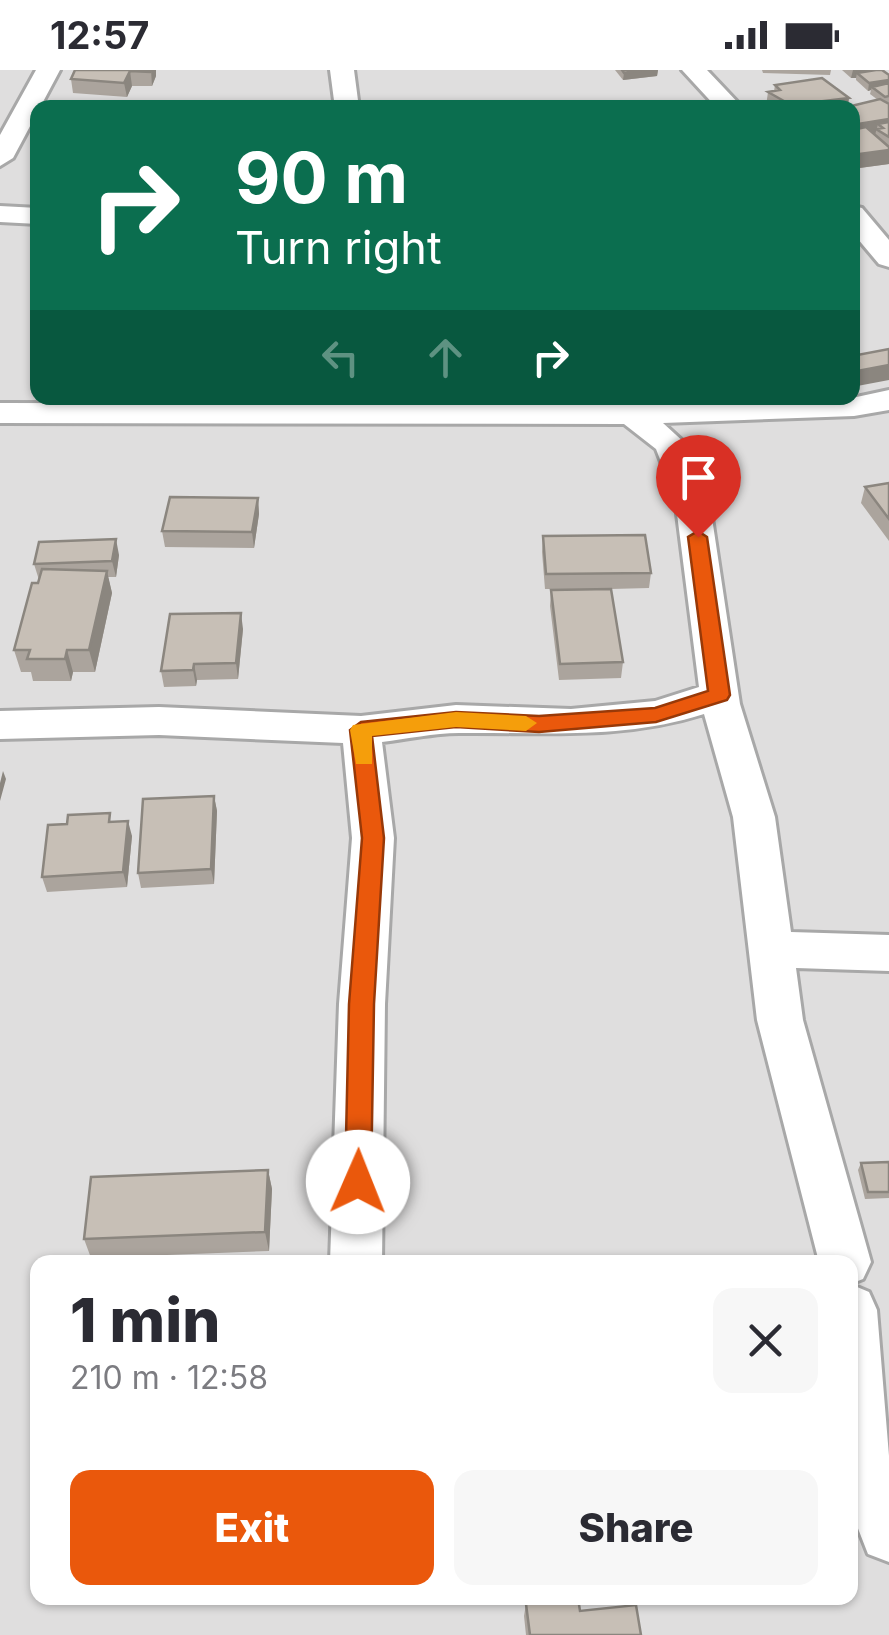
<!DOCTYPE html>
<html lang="en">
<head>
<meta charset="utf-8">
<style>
	body { margin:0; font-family:Inter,sans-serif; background:#f7f7f7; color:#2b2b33; height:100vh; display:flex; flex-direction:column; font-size:38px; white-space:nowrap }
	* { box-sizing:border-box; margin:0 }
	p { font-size:32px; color:#7c7c81 }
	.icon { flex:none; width:55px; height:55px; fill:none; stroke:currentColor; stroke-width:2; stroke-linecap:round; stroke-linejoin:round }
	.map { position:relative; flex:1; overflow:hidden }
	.drawer { position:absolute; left:30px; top:1185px; width:828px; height:350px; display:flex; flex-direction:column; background:#fff; border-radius:20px; box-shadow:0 2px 8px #0004 }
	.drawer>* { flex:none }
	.hud { position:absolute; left:30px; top:30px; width:830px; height:305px; border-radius:20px; box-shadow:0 2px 8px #0004; background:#0b6e4f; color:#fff; overflow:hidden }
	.pin { position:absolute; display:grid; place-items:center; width:85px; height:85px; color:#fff; margin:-102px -42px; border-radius:50% 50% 50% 0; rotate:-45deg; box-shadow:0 0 10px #0007 }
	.pin .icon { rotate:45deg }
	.me { position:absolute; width:110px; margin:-55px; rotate:1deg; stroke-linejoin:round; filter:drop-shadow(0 0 8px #0008) }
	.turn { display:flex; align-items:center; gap:35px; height:210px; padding:0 40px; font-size:45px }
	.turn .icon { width:130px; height:130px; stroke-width:2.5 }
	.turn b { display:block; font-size:70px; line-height:85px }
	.lanes { display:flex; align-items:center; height:95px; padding:0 40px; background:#0003; justify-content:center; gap:50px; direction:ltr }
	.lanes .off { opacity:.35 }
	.round { display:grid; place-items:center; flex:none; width:105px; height:105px; border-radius:20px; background:#f7f7f7 }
	.summary { display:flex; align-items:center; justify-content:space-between; height:170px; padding:0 40px }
	h1 { font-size:60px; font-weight:800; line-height:75px }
	.cta { display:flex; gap:20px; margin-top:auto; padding:20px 40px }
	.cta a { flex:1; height:115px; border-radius:20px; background:#ea580c; color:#fff; font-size:40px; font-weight:800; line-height:115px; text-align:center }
	.cta a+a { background:#f7f7f7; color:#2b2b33 }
	.status { display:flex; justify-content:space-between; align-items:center; height:70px; padding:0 50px; background:#fff; direction:ltr }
	.status svg { height:28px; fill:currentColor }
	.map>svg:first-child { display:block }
</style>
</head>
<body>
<div class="status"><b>12:57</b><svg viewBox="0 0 49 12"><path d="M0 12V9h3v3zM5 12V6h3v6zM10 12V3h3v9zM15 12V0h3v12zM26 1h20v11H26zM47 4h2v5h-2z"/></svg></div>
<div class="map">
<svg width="889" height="1565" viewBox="0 0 889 1565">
	<rect width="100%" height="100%" fill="#f2efe7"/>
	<path fill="#dfdede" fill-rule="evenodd" d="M 0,0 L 889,0 L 889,1565 L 0,1565 ZM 38,38 L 852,38 L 852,328 L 38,328 ZM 38,1192 L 850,1192 L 850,1528 L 38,1528 Z"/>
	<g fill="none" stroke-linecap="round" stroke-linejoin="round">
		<defs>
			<path id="minor" d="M 36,0 L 60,0 L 13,88 L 0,96 L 0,65 Z
				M 330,0 L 354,0 L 359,38 L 335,38 Z
				M 682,0 L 707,0 L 743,38 L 717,38 Z
				M 0,136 L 38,138 L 38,154 L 0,152 Z
				M 852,136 L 862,138 L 889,170 L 889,197 L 879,194 L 852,162 Z
				M 889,320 L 889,340 L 854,346 L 663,353 L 687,375 L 709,428 L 740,634 L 775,747 L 791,862 L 889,865 L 889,901 L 796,898 L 803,950 L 871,1192 L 863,1209 L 850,1214 L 869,1222 L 877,1240 L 889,1386 L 889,1492 L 868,1484 L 850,1438 L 850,1192 L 819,1192 L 757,950 L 733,747 L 704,644 C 622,670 544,662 459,663 C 434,663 407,669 382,672 L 394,768 L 385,934 L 382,1192 L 330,1192 L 339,934 L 352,768 L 343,673 L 159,665 L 0,669 L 0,641 L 159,637 L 361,646 L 456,635 L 571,639 L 655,631 L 699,617 L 675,428 L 656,379 L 624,354 L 0,353 L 0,333 L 632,334 L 852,328 Z"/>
		</defs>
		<use href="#minor" stroke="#a8a8a8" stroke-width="6"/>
		<use href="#minor" fill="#fff" fill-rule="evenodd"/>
	</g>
	<path fill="#aba49d" d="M 75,0 L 156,0 L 156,6 L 152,16 L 132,16 L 127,27 L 73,23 L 71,9 Z
		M 615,0 L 658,0 L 657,6 L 623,10 Z
		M 762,0 L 831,0 L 830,5 L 763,3 Z
		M 842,0 L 883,0 L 889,5 L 889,33 L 887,33 L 889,34 L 889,94 L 852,99 L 852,38 L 768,38 L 766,36 L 768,22 L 774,21 L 775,15 L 848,36 L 878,30 L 870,24 L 871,20 L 868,21 L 856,10 L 856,8 L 851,8 Z
		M 889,413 L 889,471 L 861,433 L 865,417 Z
		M 258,428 L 259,444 L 254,478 L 165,477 L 162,461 Z
		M 543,466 L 651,503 L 649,518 L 611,519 L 623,592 L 621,608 L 559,610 L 550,536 L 551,520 L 605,519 L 545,519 L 542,482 Z
		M 119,485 L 116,507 L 108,507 L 112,523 L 95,602 L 73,602 L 71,611 L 33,611 L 31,602 L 21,602 L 14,580 L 39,510 L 34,494 Z
		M 243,559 L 238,609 L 197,610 L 196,616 L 164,617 L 161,601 Z
		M 214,726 L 217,741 L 214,814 L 141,818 L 138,803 Z
		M 112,752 L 132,766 L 127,817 L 47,822 L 42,807 Z
		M 889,1092 L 889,1128 L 865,1129 L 858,1100 L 861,1093 Z
		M 268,1100 L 272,1119 L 269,1181 L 91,1188 L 84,1169 Z
		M 526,1534 L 580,1541 L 641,1565 L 526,1565 L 524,1546 Z"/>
	<path fill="#8b867f" d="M 151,0 L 156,0 L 156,6 L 152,16 Z
		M 646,0 L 658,0 L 657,6 L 623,10 L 624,3 Z
		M 853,0 L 883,0 L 857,3 L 856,8 L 851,8 Z
		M 130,1 L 132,16 L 127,27 L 124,13 Z
		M 889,10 L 889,17 L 872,17 L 871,20 L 868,21 L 869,13 Z
		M 849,28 L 848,38 L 791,38 L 791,35 Z
		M 889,49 L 889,62 L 878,54 L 875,65 L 855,69 L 858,54 Z
		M 889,80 L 889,94 L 852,99 L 852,85 Z
		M 889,295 L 889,310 L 852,317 L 852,302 Z
		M 258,428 L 259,444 L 254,478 L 252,462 Z
		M 116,469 L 119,485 L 116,507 L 112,491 Z
		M 107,501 L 112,523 L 95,602 L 89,580 Z
		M 241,543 L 243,559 L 238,609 L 236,593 Z
		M 67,580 L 73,602 L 71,611 L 65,589 Z
		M 194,594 L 197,610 L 196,616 L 193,600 Z
		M 3,701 L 6,709 L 0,731 L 0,713 Z
		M 214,726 L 217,741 L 214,814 L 211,799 Z
		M 128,751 L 132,766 L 127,817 L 123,802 Z
		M 268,1100 L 272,1119 L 269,1181 L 265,1162 Z"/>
	<path fill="#c7bfb6" stroke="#8b867f" stroke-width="2.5" d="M 75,0 L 151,0 L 150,2 L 130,1 L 124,13 L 71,9 Z
		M 622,0 L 646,0 L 624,3 Z
		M 876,0 L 882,0 L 889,5 L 889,10 L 869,13 L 857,3 Z
		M 822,8 L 849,28 L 791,35 L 768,22 L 780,20 L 775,15 Z
		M 889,13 L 889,26 L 885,27 L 872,17 Z
		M 880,29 L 889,34 L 889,49 L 858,54 L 852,50 L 852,38 L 843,38 Z
		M 889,52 L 889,67 L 876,59 L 883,58 L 878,54 Z
		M 866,57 L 889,77 L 889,80 L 852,85 L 852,60 Z
		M 889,279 L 889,295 L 852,302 L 852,286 Z
		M 889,413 L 889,449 L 865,417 Z
		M 170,427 L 258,428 L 252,462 L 162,461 Z
		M 645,465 L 651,503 L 546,504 L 543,466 Z
		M 116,469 L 112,491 L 34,494 L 39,472 Z
		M 42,499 L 107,501 L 89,580 L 67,580 L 65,589 L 27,589 L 30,580 L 14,580 L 32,513 L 38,513 Z
		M 611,519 L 623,592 L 560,594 L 551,520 Z
		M 241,543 L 236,593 L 194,594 L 193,600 L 161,601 L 170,544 Z
		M 214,726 L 211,799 L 138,803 L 143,729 Z
		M 110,743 L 109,752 L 128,751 L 123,802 L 42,807 L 48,755 L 67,754 L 68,745 Z
		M 889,1092 L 889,1122 L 868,1122 L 861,1093 Z
		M 268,1100 L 265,1162 L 84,1169 L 91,1107 Z
		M 91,1188 L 150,1189 L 149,1192 L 91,1192 Z
		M 578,1528 L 580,1541 L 636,1535 L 641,1565 L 530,1565 L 526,1534 Z"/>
	<path fill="#ea580c" stroke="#983908" stroke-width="2.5" d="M 698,461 L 707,467 L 730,625 L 727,630 L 656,652 L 539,662 L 456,657 L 372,666 L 384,768 L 374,934 L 371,1112 L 368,1121 L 358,1124 L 348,1121 L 345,1112 L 349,934 L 362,768 L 350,660 L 361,652 L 456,642 L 539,646 L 655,638 L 708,621 L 688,467 Z"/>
	<path fill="#f59e0b" d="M 456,642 L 526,646 L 537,653 L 526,661 L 456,657 L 372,666 L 372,694 L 356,694 L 350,660 L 353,655 Z"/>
</svg>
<div class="pin" style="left:698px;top:467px;background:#d93025"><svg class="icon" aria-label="arrive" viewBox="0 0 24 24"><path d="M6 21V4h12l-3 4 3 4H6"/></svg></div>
<svg class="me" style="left:358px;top:1112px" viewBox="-20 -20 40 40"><circle r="19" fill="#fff"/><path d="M0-13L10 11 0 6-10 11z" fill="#ea580c"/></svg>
<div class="hud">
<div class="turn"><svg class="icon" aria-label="right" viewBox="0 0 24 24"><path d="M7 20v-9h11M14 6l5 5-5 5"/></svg><div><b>90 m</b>Turn right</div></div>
<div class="lanes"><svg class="icon off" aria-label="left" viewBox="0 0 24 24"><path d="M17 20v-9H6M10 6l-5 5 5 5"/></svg><svg class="icon off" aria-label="ahead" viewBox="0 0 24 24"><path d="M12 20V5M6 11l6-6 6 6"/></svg><svg class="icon" aria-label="right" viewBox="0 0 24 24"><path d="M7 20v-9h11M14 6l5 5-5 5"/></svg></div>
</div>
<section class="drawer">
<div class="summary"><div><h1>1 min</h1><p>210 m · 12:58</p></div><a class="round"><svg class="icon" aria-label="close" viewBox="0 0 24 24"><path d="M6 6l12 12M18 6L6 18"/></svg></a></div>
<div class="cta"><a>Exit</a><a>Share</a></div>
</section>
</div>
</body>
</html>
